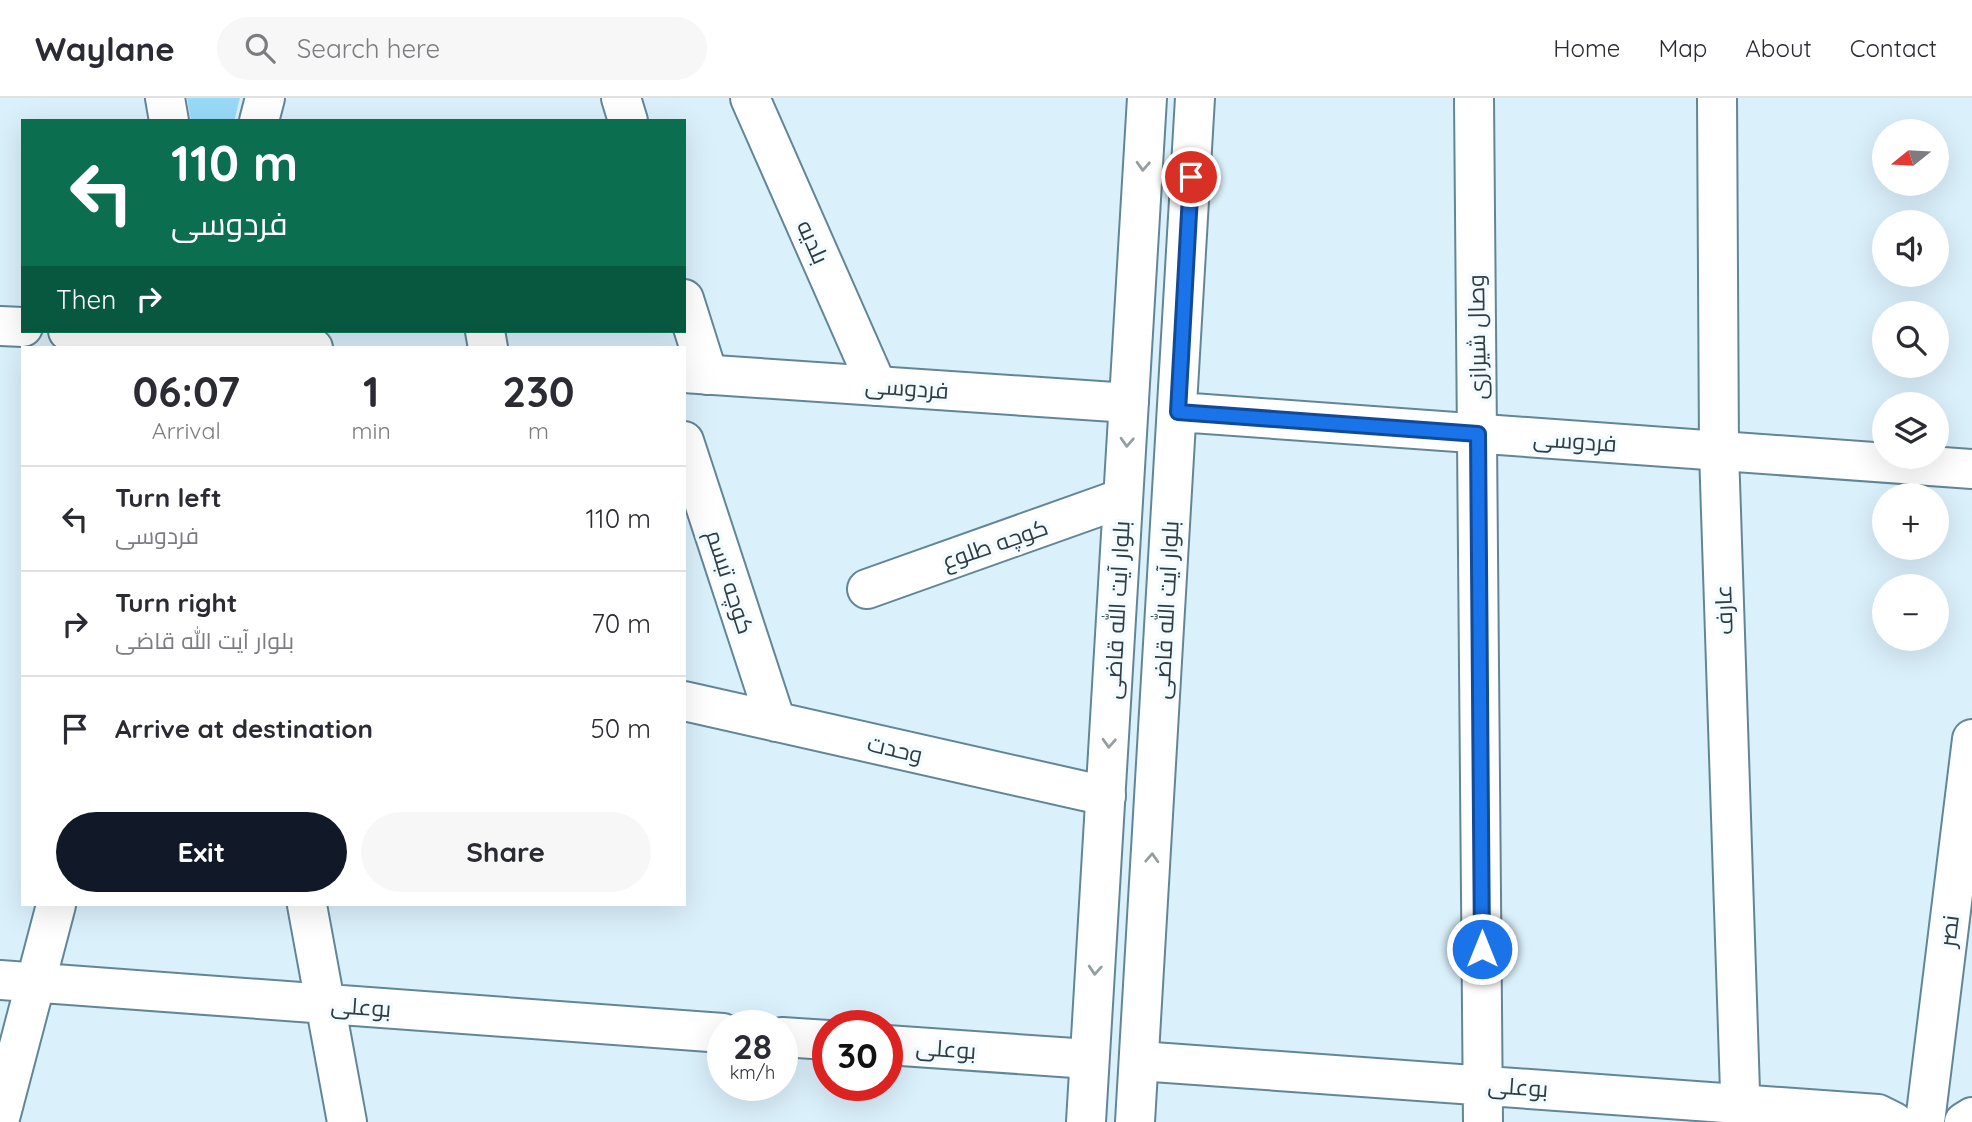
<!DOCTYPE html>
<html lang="en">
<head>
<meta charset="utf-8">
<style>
	body { margin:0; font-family:Quicksand,Cairo,sans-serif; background:#f7f7f7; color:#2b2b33; height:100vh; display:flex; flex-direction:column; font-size:26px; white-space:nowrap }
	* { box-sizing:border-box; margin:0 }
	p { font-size:23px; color:#7c7c81 }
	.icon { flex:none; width:38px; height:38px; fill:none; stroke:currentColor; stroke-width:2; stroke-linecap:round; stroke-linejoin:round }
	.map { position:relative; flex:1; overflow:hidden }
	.panel { position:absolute; left:21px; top:248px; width:665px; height:560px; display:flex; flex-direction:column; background:#fff; border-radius:0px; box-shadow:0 7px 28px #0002 }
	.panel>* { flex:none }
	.hud { position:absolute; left:21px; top:21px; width:665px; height:214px; border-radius:0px; box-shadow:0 7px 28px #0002; background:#0b6e4f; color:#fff; overflow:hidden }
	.needle { width:46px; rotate:252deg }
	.buttons { position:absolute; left:1872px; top:21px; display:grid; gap:14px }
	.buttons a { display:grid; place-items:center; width:77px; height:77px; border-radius:50%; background:#fff; box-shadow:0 7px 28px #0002; font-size:35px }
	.speed { position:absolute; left:707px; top:912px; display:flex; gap:14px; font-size:35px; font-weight:700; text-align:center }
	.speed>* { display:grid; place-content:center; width:91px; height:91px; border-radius:50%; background:#fff; box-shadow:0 7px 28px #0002; line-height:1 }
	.speed small { font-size:18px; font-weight:400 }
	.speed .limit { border:10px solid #d22; background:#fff; color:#111 }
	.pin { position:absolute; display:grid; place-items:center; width:60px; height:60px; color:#fff; margin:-30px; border:4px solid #fff; border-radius:50%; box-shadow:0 2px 7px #0007 }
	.me { position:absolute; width:77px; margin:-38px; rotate:0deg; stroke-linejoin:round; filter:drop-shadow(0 0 5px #0008) }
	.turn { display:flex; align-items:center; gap:24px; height:147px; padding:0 35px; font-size:32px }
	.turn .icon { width:91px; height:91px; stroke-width:2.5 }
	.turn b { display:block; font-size:49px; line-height:60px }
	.then { display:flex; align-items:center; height:66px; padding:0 35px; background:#0003; gap:14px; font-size:26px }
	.eta { display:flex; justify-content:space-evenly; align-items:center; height:119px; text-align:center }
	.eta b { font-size:42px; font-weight:700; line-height:49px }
	.primary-button { display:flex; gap:14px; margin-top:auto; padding:14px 35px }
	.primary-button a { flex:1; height:80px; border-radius:42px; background:#111827; color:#fff; font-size:28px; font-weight:700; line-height:80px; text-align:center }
	.primary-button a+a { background:#f7f7f7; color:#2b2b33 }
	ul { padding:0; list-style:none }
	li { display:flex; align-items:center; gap:21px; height:105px; padding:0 35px; border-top:2px solid #e1e1e2 }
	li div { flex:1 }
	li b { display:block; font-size:26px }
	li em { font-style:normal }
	header { display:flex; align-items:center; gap:42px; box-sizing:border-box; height:98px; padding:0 35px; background:#fff; border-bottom:2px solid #e1e1e2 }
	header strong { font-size:33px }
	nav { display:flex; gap:38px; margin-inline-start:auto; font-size:24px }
	.search { width:490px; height:63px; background:#f7f7f7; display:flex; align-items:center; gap:18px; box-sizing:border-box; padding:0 24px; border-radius:38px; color:#7c7c81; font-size:26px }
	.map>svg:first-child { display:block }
</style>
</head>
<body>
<header>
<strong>Waylane</strong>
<div class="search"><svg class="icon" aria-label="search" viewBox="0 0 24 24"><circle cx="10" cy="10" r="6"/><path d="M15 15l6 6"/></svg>Search here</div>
<nav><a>Home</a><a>Map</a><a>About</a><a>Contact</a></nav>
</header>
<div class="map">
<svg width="1972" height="1024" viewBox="0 0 1972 1024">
	<rect width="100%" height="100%" fill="#daf0fb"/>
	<path fill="#99daf9" d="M 187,0 L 240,0 L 234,23 L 191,23 Z"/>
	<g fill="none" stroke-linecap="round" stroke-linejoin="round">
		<defs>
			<path id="minor" d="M 165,0 L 169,23
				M 621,0 L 628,23
				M 750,0 L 877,288
				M 1474,0 L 1483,1024
				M 1717,0 L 1719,353 L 1741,1024
				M 259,23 L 265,0
				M 684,201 L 708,277
				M 485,233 L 488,250
				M 684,343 L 776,624
				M 867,491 L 1123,400
				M 684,603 L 1106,698
				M 307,807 L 347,1024
				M 0,882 L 723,935
				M 782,939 L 828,942
				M 887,947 L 1089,961
				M 1139,963 L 1878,1016 L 1894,1024
				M 0,1020 L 56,807
				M 1925,1024 L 1972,641"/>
			<path id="major" d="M 0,228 L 23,229
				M 68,233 L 313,250
				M 684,275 L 1129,305
				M 1178,314 L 1972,371
				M 1086,1024 L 1147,0
				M 1135,1024 L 1195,0
				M 1964,1024 L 1972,1019"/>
		</defs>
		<use href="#minor" stroke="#638697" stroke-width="42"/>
		<use href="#major" stroke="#638697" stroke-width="42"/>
		<use href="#minor" stroke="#fff" stroke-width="38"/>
		<use href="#major" stroke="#fff" stroke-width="38"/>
	</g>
	<defs><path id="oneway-chevron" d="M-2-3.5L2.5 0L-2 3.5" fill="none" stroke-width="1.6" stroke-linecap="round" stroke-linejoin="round" transform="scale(1.75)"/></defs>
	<g stroke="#969ea2">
		<use href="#oneway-chevron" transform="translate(1143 68) rotate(93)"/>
		<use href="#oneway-chevron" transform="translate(1127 344) rotate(93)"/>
		<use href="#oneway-chevron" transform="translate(1109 645) rotate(93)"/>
		<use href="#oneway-chevron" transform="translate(1152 760) rotate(-87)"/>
		<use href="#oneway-chevron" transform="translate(1095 872) rotate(94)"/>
	</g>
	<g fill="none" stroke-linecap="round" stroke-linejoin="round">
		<defs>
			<path id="route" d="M 1191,79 L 1178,314 L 1478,336 L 1482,851"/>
		</defs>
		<use href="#route" stroke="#114b97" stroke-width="18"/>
		<use href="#route" stroke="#1a73e8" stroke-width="12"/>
	</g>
	<g text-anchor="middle" stroke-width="7" stroke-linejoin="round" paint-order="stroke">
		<g font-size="23" fill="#2e3d44" stroke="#f3fbfe">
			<text transform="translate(813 144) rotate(66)" y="8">بلدیه</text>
			<text transform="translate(1477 239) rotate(-91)" y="8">وصال شیرازی</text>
			<text transform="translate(907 290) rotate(4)" y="8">فردوسی</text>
			<text transform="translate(1575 343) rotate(4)" y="8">فردوسی</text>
			<text transform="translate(995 446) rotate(-19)" y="8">کوچه طلوع</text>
			<text transform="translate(730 484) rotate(72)" y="8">کوچه تبسم</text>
			<text transform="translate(1117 512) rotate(-87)" y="8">بلوار آیت‌ الله قاضی</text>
			<text transform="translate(1166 512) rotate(-87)" y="8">بلوار آیت ‌الله قاضی</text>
			<text transform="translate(1724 512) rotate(-92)" y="8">عارف</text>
			<text transform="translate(895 651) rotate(13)" y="8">وحدت</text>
			<text transform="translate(1949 833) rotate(-83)" y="8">نصر</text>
			<text transform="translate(361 909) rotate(4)" y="8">بوعلی</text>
			<text transform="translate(946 951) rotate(4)" y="8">بوعلی</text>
			<text transform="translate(1518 989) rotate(4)" y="8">بوعلی</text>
		</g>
	</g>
</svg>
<div class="buttons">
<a><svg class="needle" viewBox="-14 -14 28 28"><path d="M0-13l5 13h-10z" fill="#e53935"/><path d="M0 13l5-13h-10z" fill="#7c7c81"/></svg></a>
<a><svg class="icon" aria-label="sound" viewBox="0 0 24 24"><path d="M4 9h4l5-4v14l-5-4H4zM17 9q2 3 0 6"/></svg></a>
<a><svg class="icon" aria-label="search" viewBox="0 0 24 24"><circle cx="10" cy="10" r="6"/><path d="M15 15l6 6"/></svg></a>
<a><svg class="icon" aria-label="layers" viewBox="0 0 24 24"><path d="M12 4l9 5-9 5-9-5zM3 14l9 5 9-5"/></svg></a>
<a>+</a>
<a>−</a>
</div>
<div class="speed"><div>28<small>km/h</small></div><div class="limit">30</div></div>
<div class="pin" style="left:1191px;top:79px;background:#d93025"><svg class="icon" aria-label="arrive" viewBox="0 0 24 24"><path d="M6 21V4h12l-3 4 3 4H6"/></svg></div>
<svg class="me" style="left:1482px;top:851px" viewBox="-20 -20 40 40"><circle r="17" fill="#1a73e8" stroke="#fff" stroke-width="3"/><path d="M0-11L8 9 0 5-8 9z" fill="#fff"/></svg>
<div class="hud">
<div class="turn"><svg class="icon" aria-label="left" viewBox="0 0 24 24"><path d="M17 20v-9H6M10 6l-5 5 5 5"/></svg><div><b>110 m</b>فردوسی</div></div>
<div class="then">Then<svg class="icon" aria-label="right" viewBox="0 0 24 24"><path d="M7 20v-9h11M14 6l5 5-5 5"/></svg></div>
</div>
<section class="panel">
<div class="eta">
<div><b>06:07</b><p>Arrival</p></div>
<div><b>1</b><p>min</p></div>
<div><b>230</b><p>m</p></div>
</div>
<ul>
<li><svg class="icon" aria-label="left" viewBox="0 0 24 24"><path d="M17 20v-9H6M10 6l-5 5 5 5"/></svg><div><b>Turn left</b><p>فردوسی</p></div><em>110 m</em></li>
<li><svg class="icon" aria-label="right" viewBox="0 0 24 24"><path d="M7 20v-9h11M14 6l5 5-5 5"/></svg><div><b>Turn right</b><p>بلوار آیت ‌الله قاضی</p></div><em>70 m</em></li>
<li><svg class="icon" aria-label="arrive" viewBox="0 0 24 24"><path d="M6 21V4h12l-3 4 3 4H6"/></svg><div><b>Arrive at destination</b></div><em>50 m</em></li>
</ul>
<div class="primary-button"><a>Exit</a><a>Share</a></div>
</section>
</div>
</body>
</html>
